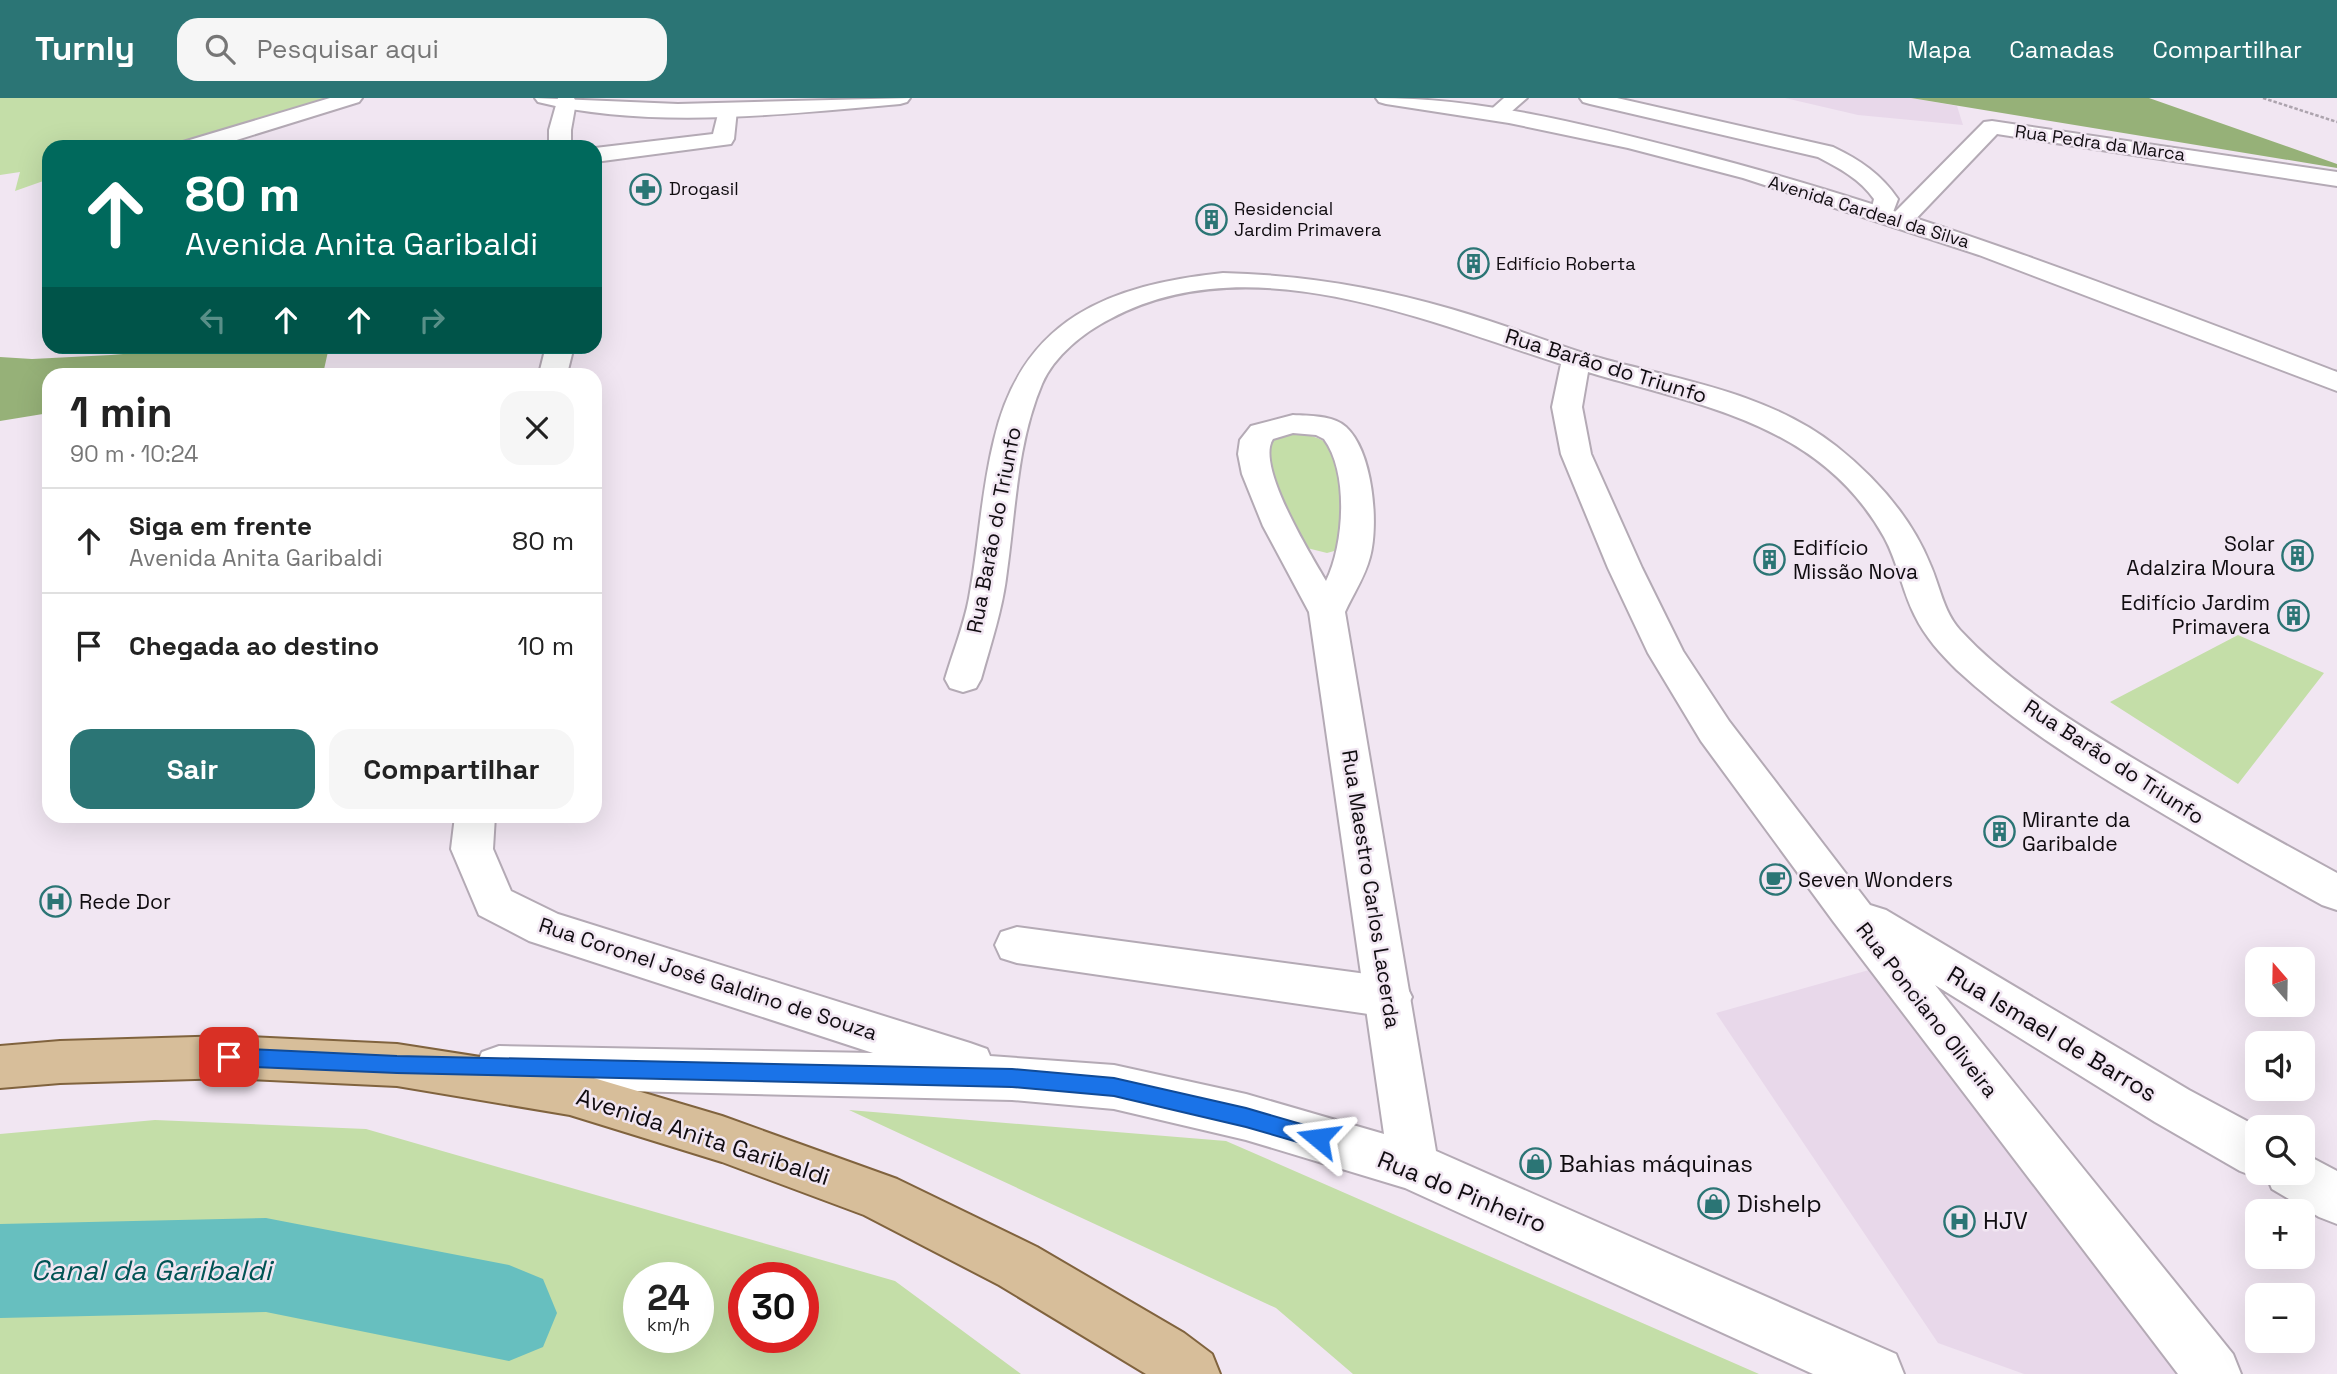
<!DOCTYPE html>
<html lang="pt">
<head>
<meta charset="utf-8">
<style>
	body { margin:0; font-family:"Space Grotesk",sans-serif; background:#f6f6f6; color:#222; height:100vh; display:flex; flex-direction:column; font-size:26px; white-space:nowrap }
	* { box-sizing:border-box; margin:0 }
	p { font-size:23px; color:#767676 }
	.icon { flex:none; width:38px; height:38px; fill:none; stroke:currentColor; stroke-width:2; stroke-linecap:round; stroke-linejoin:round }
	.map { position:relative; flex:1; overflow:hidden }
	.side { position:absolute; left:42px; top:270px; width:560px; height:455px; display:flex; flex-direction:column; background:#fff; border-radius:21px; box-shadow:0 7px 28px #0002 }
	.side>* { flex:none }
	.guide { position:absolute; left:42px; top:42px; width:560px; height:214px; border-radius:21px; box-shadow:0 7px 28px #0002; background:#00695c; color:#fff; overflow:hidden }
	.needle { width:46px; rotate:340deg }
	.fabs { position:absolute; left:2245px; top:849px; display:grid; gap:14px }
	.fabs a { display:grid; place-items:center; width:70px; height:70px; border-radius:14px; background:#fff; box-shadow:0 7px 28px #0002; font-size:35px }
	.speed { position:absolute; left:623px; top:1164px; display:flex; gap:14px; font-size:35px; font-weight:700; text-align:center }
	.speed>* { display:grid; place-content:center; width:91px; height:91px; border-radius:50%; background:#fff; box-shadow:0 7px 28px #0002; line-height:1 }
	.speed small { font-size:18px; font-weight:400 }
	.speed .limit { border:10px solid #d22; background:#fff; color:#111 }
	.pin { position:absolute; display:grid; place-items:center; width:60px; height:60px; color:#fff; margin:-30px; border-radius:14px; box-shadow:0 4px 10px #0006 }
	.me { position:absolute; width:77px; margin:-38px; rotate:286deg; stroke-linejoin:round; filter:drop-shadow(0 0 5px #0008) }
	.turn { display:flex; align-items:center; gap:24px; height:147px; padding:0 28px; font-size:32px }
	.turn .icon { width:91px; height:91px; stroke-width:2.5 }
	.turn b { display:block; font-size:49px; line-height:60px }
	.lanes { display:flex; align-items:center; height:66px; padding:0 28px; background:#0003; justify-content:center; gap:35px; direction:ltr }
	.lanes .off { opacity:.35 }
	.round { display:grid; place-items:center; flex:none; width:74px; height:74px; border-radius:21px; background:#f6f6f6 }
	.summary { display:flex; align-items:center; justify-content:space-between; height:119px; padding:0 28px }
	h1 { font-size:42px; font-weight:700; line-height:52px }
	.primary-button { display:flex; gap:14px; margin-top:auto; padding:14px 28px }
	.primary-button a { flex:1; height:80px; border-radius:21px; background:#2b7575; color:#fff; font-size:28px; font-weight:700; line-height:80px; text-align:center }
	.primary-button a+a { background:#f6f6f6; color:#222 }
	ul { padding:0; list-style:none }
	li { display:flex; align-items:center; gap:21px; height:105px; padding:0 28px; border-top:2px solid #e0e0e0 }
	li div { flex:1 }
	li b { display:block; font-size:26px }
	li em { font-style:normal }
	header { display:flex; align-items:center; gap:42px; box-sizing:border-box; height:98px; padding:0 35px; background:#2b7575; color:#fff }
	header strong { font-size:33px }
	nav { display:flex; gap:38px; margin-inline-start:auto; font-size:24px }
	.search { width:490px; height:63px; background:#f6f6f6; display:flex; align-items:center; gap:18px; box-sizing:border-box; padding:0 24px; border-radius:21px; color:#767676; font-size:26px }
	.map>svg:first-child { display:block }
</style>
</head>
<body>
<header>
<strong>Turnly</strong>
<div class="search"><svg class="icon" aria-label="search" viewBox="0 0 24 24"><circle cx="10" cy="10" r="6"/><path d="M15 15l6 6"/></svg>Pesquisar aqui</div>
<nav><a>Mapa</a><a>Camadas</a><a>Compartilhar</a></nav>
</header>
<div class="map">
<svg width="2337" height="1276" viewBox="0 0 2337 1276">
	<rect width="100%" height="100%" fill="#f1e6f2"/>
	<path fill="#e8d8ea" d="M 1785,0 L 1911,0 L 1957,8 L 1963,27 L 1858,17 Z
		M 1869,872 L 2024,1069 L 2182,1276 L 2024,1276 L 1938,1245 L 1716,915 Z"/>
	<path fill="#c4dea8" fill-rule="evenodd" d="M 0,0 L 336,0 L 179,49 L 49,49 L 49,81 L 15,93 L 20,74 L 0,77 Z
		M 1299,335 C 1311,338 1325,340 1332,351 C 1340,364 1346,433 1345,450 L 1327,455 L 1307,450 L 1294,428 L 1265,354 L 1273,339 Z
		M 2238,537 L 2324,575 L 2238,686 L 2110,604 Z
		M 849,1012 L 1226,1043 L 1759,1276 L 1353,1276 L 1276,1210 Z
		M 155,1022 L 366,1031 L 895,1183 L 1021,1276 L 0,1276 L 0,1036 ZM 639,1180 L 698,1180 L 698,1239 L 639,1239 ZM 744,1180 L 803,1180 L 803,1239 L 744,1239 Z"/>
	<path fill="#96b178" d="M 1911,0 L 2149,0 L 2337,66 L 2337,70 Z
		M 220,248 L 329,249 L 323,276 L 49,276 L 49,315 L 0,323 L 0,259 L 32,261 L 111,257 Z"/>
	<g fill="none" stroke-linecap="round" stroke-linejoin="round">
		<path fill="#67bfbf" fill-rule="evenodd" d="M 266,1120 L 509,1167 L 543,1181 L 557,1215 L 543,1249 L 509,1263 L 266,1214 L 0,1220 L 0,1126 Z"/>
		<defs>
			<path id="lane" d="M 330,0 L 362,0 L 359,4 L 214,49 L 180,49 L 183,44 Z
				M 1504,0 L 1527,0 L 1504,20 L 1490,20 L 1486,16 Z
				M 1580,0 L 1617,0 L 1833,49 C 1860,62 1881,76 1898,101 L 1890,122 L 1874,122 L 1870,117 L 1874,101 C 1860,81 1839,70 1818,59 L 1590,6 L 1583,4 Z
				M 727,6 L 734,8 L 737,12 L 734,41 L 731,46 L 595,64 L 595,50 L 713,36 L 720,8 Z
				M 1017,829 L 1389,879 L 1405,885 L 1412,899 L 1405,913 L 1389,919 L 1017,865 L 1001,860 L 995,847 L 1001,834 Z"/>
			<path id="street" d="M 558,0 L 574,0 L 576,4 L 571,32 L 571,49 L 549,49 L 549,32 Z
				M 1992,23 L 2337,74 L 2337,88 L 1997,36 L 1909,128 L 1900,130 L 1891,128 L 1888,123 L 1891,118 L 1984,24 Z
				M 1223,175 C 1301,177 1376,189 1451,211 C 1500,225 1547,244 1596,259 C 1678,282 1767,294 1836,348 C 1875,379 1911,419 1930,466 C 1940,488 1943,513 1960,532 C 2012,588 2081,629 2146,668 C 2209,705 2273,740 2337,775 L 2337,812 L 2322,807 C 2255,770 2190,732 2125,693 C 2066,657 2008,619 1957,572 C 1941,556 1925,539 1915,518 C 1902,493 1898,464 1884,439 C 1820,325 1701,308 1588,274 L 1582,309 L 1591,356 L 1642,470 L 1683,553 L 1729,623 L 1870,807 L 1886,812 L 2189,992 L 2258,1029 L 2258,1074 L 2303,1074 L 2303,1055 L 2337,1073 L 2337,1126 L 2319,1119 L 2272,1091 L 2266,1077 L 2258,1080 L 2240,1073 L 2155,1024 L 1935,887 L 2233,1256 L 2241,1276 L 2178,1276 L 1833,823 L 1701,643 L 1648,555 L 1608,470 L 1561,356 L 1552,309 L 1561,266 C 1424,222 1249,146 1110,221 C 1084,234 1054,258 1042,286 C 1017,345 1016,409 1007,473 C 1003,510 991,545 981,581 L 976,590 L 963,594 L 950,590 L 945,581 C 953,554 964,527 969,500 C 979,447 981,394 994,342 C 1022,220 1110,187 1223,175 Z
				M 546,248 L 574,248 L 567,276 L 539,276 Z
				M 1293,317 C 1309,318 1333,317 1346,329 C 1373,354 1379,426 1370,459 C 1365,479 1353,496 1345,514 L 1436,1053 L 1896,1256 L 1904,1276 L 1813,1276 L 1405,1090 L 1246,1042 L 1114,1011 L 1012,1002 L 499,990 L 482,984 L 475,969 L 482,954 L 499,948 L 873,955 L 529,843 L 479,817 L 451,751 L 455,718 L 495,718 L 493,751 L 511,793 L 558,816 L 970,945 L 987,951 L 990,958 L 1114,967 L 1246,996 L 1384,1036 L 1309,514 L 1263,428 L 1242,376 L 1238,356 L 1240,342 L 1251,328 ZM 1293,335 L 1316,337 L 1324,341 C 1349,375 1344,447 1326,483 C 1311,457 1255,367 1273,341 Z"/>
			<path id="secondary" d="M 535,0 L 678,6 L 910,0 L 907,4 L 900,6 C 787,16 649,32 538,4 Z
				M 1376,0 C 1483,0 1589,27 1692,54 C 1913,111 2125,193 2337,274 L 2337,293 L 1979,157 L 1743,80 L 1628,50 L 1509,25 L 1386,6 L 1379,4 Z"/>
			<path id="primary" d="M 229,938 L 397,946 L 570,973 L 722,1018 L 897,1081 L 1037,1149 L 1184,1235 L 1212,1256 L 1220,1276 L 1146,1276 L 999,1187 L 864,1117 L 722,1064 L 570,1017 L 397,988 L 229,980 L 60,985 L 0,990 L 0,948 L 60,943 Z"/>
		</defs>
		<use href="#lane" stroke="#b4aab5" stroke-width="4"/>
		<use href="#street" stroke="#b4aab5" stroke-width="4"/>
		<use href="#secondary" stroke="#b4aab5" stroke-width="4"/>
		<use href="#primary" stroke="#80633e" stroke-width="4"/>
		<path stroke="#ada4ae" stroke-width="2.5" stroke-dasharray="3.5 2" stroke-linecap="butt" d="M 2263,0 L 2337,24"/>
		<use href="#lane" fill="#fff" fill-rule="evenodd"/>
		<use href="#street" fill="#fff" fill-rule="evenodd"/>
		<use href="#secondary" fill="#fff" fill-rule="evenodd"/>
		<use href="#primary" fill="#d7be9a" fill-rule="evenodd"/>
	</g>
	<path fill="#1a73e8" stroke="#114b97" stroke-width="2" d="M 229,950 L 397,958 L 1012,971 L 1114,980 L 1246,1010 L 1318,1031 L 1325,1034 L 1328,1040 L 1325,1047 L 1318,1050 L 1246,1029 L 1114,998 L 1012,989 L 397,975 L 229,968 L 222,965 L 219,959 L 222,953 Z"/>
	<defs>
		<symbol id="pharmacy-ring" viewBox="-11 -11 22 22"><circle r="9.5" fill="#f1e6f2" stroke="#2b7575" stroke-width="1.5"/><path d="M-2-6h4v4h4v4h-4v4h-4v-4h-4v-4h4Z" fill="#2b7575"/></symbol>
		<symbol id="building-ring" viewBox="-11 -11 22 22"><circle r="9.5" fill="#f1e6f2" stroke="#2b7575" stroke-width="1.5"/><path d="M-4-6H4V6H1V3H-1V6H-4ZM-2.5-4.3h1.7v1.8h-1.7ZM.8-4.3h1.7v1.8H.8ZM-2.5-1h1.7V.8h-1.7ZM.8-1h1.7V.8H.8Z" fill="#2b7575"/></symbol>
		<symbol id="cafe-ring" viewBox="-11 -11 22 22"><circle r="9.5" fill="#f1e6f2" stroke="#2b7575" stroke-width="1.5"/><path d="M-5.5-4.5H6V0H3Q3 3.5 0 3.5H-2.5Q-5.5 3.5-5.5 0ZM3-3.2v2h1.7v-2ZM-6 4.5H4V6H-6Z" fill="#2b7575"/></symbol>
		<symbol id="hospital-ring" viewBox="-11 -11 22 22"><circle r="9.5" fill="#f1e6f2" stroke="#2b7575" stroke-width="1.5"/><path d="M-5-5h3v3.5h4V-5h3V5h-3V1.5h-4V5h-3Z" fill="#2b7575"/></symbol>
		<symbol id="shop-ring" viewBox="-11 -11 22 22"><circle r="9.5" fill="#f1e6f2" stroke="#2b7575" stroke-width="1.5"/><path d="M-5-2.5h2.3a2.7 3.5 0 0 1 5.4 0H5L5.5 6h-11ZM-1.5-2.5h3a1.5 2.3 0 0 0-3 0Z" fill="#2b7575"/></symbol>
	</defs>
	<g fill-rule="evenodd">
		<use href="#pharmacy-ring" x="628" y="74" width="35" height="35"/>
		<use href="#building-ring" x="1194" y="104" width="35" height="35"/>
		<use href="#building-ring" x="1456" y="148" width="35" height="35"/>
		<use href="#building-ring" x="2280" y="440" width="35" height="35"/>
		<use href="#building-ring" x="1752" y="444" width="35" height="35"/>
		<use href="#building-ring" x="2276" y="500" width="35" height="35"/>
		<use href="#building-ring" x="1982" y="716" width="35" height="35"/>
		<use href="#cafe-ring" x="1758" y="764" width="35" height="35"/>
		<use href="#hospital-ring" x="38" y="786" width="35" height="35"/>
		<use href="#shop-ring" x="1518" y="1048" width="35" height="35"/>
		<use href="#shop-ring" x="1696" y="1088" width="35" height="35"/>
		<use href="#hospital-ring" x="1942" y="1106" width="35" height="35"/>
	</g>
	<g text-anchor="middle" stroke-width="5" stroke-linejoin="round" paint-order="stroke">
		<g font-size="18" fill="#100c10" stroke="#f1e6f2">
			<text transform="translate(2100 45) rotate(8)" y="6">Rua Pedra da Marca</text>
			<text transform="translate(1869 114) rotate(17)" y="6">Avenida Cardeal da Silva</text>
		</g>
		<g font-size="18" fill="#100c10" stroke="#f1e6f2" text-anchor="start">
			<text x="669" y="97">Drogasil</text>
			<text x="1234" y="117">Residencial<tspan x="1234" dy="21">Jardim Primavera</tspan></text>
			<text x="1496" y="172">Edifício Roberta</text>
		</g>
		<g font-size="21" fill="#100c10" stroke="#f1e6f2">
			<text transform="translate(1606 268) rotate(17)" y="7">Rua Barão do Triunfo</text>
			<text transform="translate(994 432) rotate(-79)" y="7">Rua Barão do Triunfo</text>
			<text transform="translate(2114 664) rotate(33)" y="7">Rua Barão do Triunfo</text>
			<text transform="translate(1371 791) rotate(81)" y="7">Rua Maestro Carlos Lacerda</text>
			<text transform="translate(708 881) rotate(18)" y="7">Rua Coronel José Galdino de Souza</text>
			<text transform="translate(1927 912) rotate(52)" y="7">Rua Ponciano Oliveira</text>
		</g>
		<g font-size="21" fill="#100c10" stroke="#f1e6f2" text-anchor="start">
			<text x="2275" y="453" text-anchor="end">Solar<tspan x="2275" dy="24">Adalzira Moura</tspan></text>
			<text x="1793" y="457">Edifício<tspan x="1793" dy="24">Missão Nova</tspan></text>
			<text x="2270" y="512" text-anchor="end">Edifício Jardim<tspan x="2270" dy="24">Primavera</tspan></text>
			<text x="2022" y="729">Mirante da<tspan x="2022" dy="24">Garibalde</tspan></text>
			<text x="1798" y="789">Seven Wonders</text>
			<text x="79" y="811">Rede Dor</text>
		</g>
		<g font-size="24" fill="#100c10" stroke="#f1e6f2">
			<text transform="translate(2052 936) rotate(31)" y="8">Rua Ismael de Barros</text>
			<text transform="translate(703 1039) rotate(18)" y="8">Avenida Anita Garibaldi</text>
			<text transform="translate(1462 1094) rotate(22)" y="8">Rua do Pinheiro</text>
		</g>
		<g font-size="24" fill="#100c10" stroke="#f1e6f2" text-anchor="start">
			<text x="1559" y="1074">Bahias máquinas</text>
			<text x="1737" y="1114">Dishelp</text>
			<text x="1983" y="1131">HJV</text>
		</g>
		<g font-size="28" font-style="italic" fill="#005354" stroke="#f1e6f2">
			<text x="151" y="1182">Canal da Garibaldi</text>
		</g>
	</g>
</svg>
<div class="fabs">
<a><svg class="needle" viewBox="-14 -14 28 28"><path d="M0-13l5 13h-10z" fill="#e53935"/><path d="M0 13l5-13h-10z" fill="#767676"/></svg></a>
<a><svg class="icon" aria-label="sound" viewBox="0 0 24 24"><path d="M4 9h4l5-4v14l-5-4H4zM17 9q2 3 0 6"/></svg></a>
<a><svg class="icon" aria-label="search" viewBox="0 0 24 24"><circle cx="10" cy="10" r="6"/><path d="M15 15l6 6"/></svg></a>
<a>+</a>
<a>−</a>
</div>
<div class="speed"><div>24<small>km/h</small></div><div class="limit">30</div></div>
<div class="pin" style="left:229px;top:959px;background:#d93025"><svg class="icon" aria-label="arrive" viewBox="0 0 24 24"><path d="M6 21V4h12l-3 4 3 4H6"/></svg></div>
<svg class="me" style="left:1318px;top:1040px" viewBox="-20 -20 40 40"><path d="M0-17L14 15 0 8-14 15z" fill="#1a73e8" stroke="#fff" stroke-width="4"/></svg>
<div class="guide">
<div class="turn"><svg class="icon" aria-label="ahead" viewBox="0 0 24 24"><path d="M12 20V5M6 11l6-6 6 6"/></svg><div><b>80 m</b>Avenida Anita Garibaldi</div></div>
<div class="lanes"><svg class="icon off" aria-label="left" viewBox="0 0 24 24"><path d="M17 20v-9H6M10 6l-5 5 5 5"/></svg><svg class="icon" aria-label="ahead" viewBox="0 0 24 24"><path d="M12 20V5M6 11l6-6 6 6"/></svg><svg class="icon" aria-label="ahead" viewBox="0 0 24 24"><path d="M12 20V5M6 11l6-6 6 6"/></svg><svg class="icon off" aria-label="right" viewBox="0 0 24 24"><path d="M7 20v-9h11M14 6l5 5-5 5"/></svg></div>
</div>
<section class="side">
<div class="summary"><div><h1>1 min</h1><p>90 m · 10:24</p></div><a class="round"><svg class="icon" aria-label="close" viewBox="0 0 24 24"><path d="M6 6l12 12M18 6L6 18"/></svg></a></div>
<ul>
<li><svg class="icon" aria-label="ahead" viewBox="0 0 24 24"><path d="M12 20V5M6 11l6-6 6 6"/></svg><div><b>Siga em frente</b><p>Avenida Anita Garibaldi</p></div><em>80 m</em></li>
<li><svg class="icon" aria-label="arrive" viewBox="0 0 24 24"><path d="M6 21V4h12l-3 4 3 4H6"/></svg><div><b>Chegada ao destino</b></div><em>10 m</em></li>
</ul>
<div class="primary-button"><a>Sair</a><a>Compartilhar</a></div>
</section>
</div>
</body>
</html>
